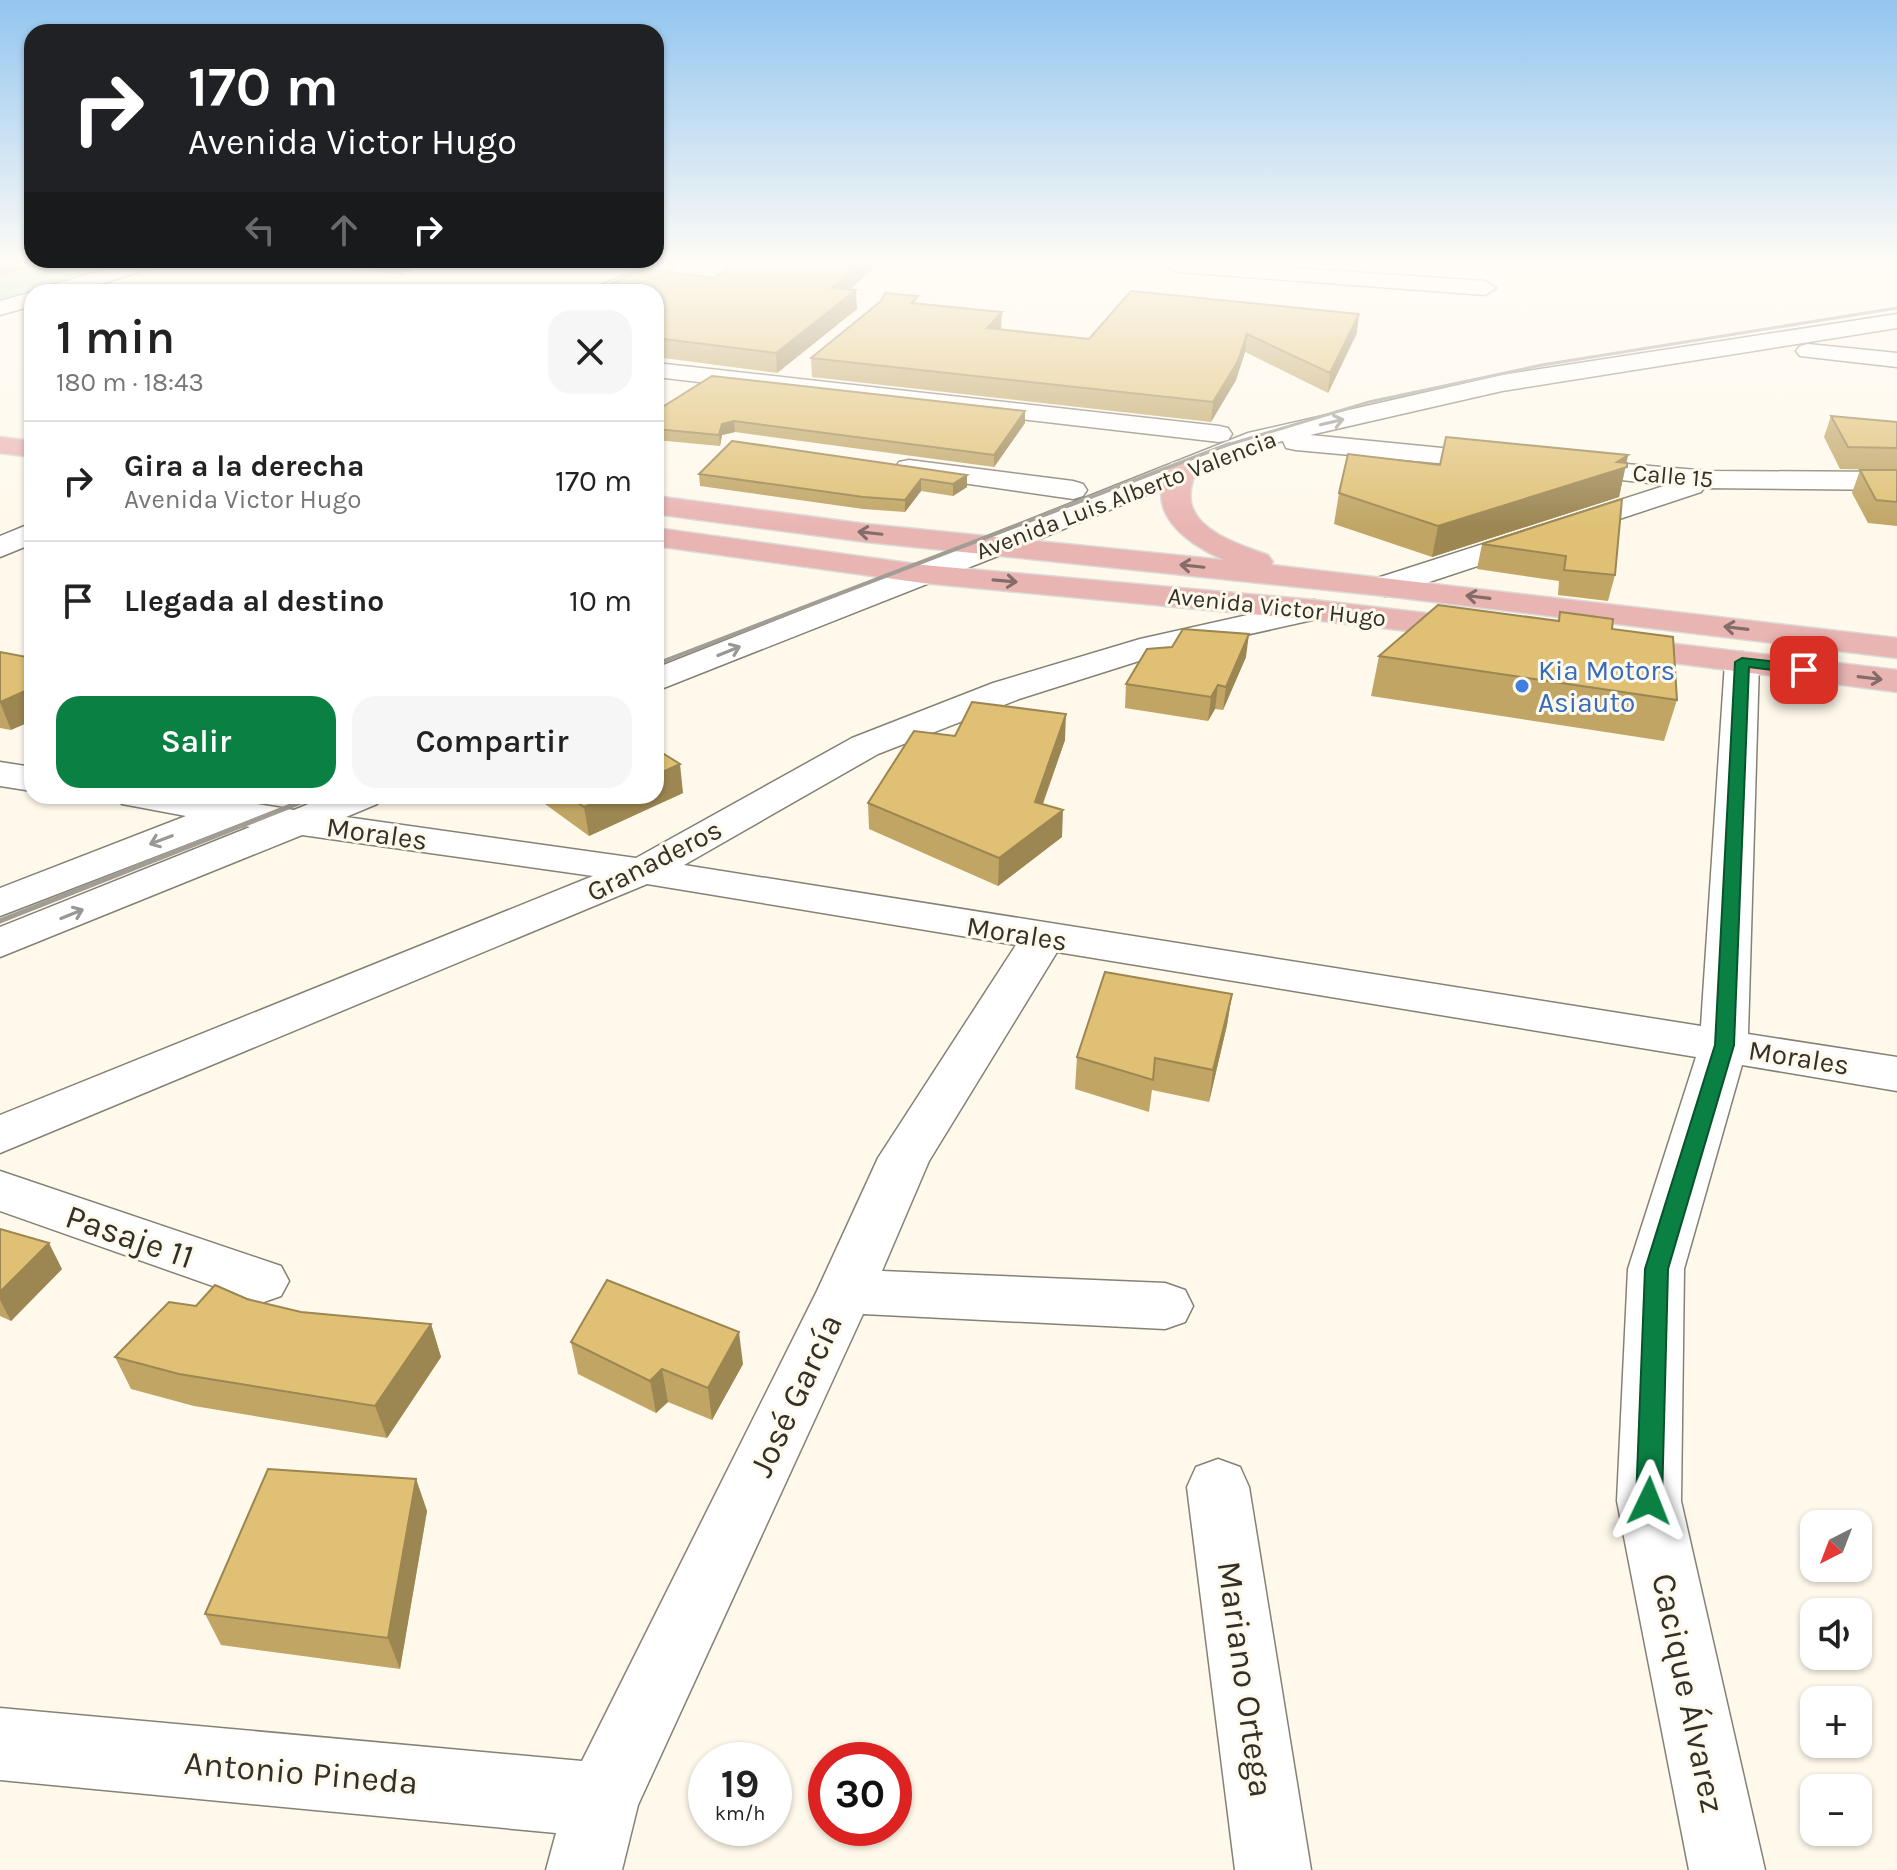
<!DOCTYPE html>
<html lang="es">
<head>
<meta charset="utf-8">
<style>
	body { margin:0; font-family:Karla,sans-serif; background:#f6f6f6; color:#222; height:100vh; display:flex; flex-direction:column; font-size:30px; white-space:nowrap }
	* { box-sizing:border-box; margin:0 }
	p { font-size:26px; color:#767676 }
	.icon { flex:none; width:44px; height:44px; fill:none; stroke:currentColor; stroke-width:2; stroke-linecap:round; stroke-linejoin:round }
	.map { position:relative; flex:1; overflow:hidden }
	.side { position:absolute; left:24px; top:284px; width:640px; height:520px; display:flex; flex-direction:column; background:#fff; border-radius:24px; box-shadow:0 2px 6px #0004 }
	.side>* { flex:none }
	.hud { position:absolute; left:24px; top:24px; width:640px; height:244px; border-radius:24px; box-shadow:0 2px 6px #0004; background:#202124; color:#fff; overflow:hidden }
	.needle { width:52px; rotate:222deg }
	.controls { position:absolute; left:1800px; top:1510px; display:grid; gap:16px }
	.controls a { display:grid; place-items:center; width:72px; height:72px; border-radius:16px; background:#fff; box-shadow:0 2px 6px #0004; font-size:40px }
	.speed { position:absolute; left:688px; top:1742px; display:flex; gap:16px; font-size:40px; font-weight:700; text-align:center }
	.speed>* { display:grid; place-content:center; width:104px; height:104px; border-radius:50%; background:#fff; box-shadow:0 2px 6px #0004; line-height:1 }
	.speed small { font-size:20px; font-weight:400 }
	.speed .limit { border:12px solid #d22; background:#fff; color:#111 }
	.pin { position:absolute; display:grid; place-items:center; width:68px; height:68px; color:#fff; margin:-34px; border-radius:16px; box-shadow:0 4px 12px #0006 }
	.me { position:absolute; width:88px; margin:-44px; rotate:2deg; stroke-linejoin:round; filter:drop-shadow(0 0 6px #0008) }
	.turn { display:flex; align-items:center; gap:28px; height:168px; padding:0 32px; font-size:36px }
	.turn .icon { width:104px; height:104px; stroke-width:2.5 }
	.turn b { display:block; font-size:56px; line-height:68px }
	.lanes { display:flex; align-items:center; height:76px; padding:0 32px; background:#0003; justify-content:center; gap:40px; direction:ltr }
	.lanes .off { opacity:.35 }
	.round { display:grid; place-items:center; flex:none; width:84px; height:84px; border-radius:24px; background:#f6f6f6 }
	.head { display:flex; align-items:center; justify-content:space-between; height:136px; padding:0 32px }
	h1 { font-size:48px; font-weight:600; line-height:60px }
	.action { display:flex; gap:16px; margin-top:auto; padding:16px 32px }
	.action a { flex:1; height:92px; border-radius:24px; background:#0b8043; color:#fff; font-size:32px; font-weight:600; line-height:92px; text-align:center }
	.action a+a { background:#f6f6f6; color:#222 }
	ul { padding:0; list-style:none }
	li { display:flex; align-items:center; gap:24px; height:120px; padding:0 32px; border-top:2px solid #e0e0e0 }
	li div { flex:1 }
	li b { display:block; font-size:30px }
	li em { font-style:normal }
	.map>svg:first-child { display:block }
</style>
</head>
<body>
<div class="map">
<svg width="1897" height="1870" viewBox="0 0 1897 1870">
	<rect width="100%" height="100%" fill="#fff9ec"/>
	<path fill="#a6e4b5" d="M 0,266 L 137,266 L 53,292 L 32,292 L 0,308 Z"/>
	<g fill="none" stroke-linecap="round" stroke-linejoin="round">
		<defs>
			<path id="minor" d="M 117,266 L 148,266 L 145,270 L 76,292 L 42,292 L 45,287 Z
				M 647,266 L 674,266 L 671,270 L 623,292 L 594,292 L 597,287 Z
				M 1169,266 L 1261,266 L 1485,281 L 1496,288 L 1485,295 L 1179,272 L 1172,270 Z
				M 32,292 L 32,306 L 0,315 L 0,301 Z
				M 1897,314 L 1897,328 L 1502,391 L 1310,435 L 1513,455 L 1517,461 L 1513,467 L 1503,469 L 1296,450 L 1286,448 L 1283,441 L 1267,445 L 1008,552 L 656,691 L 656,668 L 1248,433 L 1502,375 Z
				M 1808,344 L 1897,353 L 1897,367 L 1800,356 L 1796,351 L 1800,346 Z
				M 656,363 L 1219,426 L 1228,428 L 1232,434 L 1228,440 L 1219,442 L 656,377 Z
				M 1567,459 L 1709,471 L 1897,472 L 1897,490 L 1704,488 L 1701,492 L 1396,593 L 1385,596 L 1374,593 L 1369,586 L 1374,579 L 1667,485 L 1557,473 L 1553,467 L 1557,461 Z
				M 909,460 L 1073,481 L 1083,484 L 1087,490 L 1083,496 L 1073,499 L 899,474 L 895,468 L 899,462 Z
				M 32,523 L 32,544 L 0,557 L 0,536 Z
				M 1314,600 L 1326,603 L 1330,610 L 1326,617 L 1161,654 L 1019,699 L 878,754 L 684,865 L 1701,1026 L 1725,662 L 1730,655 L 1742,652 L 1754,655 L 1759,662 L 1748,1034 L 1897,1057 L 1897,1091 L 1742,1065 L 1684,1269 L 1681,1501 L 1765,1870 L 1689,1870 L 1617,1501 L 1628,1269 L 1696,1057 L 1057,952 L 929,1161 L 882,1271 L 1165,1283 L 1185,1290 L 1193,1306 L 1185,1322 L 1165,1329 L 863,1314 L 638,1805 L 622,1870 L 546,1870 L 556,1833 L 0,1780 L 0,1708 L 582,1761 L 817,1291 L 878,1158 L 1016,945 L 647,884 L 0,1153 L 0,1115 L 593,876 L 302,835 L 0,957 L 0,927 L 250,827 L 237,825 L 0,916 L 0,888 L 186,816 L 122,804 L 116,796 L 207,796 L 294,810 L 328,796 L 383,796 L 377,804 L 346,817 L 636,858 L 852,738 L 993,683 L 1140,639 Z
				M 0,762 L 32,767 L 32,791 L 0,786 Z
				M 0,1171 L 281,1266 L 289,1281 L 281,1296 L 261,1303 L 0,1211 Z
				M 1218,1459 L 1240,1467 L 1249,1487 L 1311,1870 L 1235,1870 L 1187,1487 L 1196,1467 Z"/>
			<path id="primary" d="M 0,437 L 32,441 L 32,457 L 0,453 Z
				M 1182,462 L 1192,464 L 1196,470 C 1193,480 1189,491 1191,502 C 1196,532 1243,546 1268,555 L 1273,562 L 1271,565 L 1897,638 L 1897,658 L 1385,596 L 866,542 L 656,514 L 656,496 L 866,524 L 1224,560 C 1186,543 1140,511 1172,464 Z
				M 656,528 L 923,565 L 1314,600 L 1476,619 L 1488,622 L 1493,629 L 1488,636 L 1476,639 L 1314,620 L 923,583 L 656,546 Z
				M 1616,637 L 1897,670 L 1897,692 L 1604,654 L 1599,647 L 1604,640 Z"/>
		</defs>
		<use href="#minor" stroke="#868175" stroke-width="3"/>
		<use href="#primary" stroke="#dadad9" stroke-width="3"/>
		<use href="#minor" fill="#fff" fill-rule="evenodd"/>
		<use href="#primary" fill="#e9b5b3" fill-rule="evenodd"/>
		<path stroke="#a19d94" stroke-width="3" d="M 1224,446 L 1369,402 L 1542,365 L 1897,308"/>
		<path stroke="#a19d94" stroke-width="4" d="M 656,664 L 1229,444"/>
		<path stroke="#a19d94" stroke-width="5" d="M 0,921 L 316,796"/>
	</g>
	<path fill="#c0a565" d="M 324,266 L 438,266 L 430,269 L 418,267 L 402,275 Z
		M 850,290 L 857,309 L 777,373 L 656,357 L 656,292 Z
		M 1131,291 L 1357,333 L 1328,393 L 1245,352 L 1236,380 L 1211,422 L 812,377 L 811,358 L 918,304 L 1001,330 L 1089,339 Z
		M 656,411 L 1025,423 L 994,467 L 735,432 L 722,435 L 720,446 L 656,440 Z
		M 1831,416 L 1897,422 L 1897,470 L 1840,469 L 1824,437 Z
		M 732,441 L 967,487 L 953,496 L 921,491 L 905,512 L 863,509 L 700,486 L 699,474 Z
		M 1628,455 L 1619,497 L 1432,557 L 1334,524 L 1339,493 Z
		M 1860,470 L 1897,470 L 1897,526 L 1868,523 L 1852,493 Z
		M 1622,499 L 1615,575 L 1608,601 L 1558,595 L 1559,581 L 1477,569 L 1482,544 Z
		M 1560,612 L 1612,629 L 1677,700 L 1664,741 L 1371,696 L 1379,656 L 1558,621 Z
		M 0,652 L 11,730 L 0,728 Z
		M 1246,657 L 1223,710 L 1215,709 L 1208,721 L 1125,708 L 1126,684 Z
		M 955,736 L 1065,740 L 1043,804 L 1062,837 L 998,886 L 869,829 L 868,803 Z
		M 683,793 L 589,836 L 545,804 L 543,796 L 656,796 Z
		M 1232,994 L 1227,1025 L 1209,1102 L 1152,1090 L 1149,1112 L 1075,1089 L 1077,1057 Z
		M 0,1229 L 62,1269 L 11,1321 L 0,1316 Z
		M 247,1299 L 301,1312 L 431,1324 L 441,1357 L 387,1438 L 194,1406 L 131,1389 L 115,1357 L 196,1306 Z
		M 571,1342 L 743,1364 L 712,1420 L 668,1402 L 656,1413 L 578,1374 Z
		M 416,1479 L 427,1511 L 400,1669 L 221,1645 L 205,1614 Z"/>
	<path fill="#9c8652" d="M 0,266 L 33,266 L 0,276 Z
		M 400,266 L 418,266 L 418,267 L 402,275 Z
		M 857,266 L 876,266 L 832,306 L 832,288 Z
		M 856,290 L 857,309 L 777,373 L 776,353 Z
		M 1002,312 L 1001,330 L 987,328 Z
		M 1359,314 L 1357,333 L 1328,393 L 1330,373 Z
		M 1247,334 L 1245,352 L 1236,380 L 1211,422 L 1213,402 Z
		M 1025,411 L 1025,423 L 994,467 L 994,455 Z
		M 734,421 L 735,432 L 722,435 L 720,446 L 719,435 L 722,424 Z
		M 1628,455 L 1619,497 L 1432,557 L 1438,526 L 1617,462 Z
		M 967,475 L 967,487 L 953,496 L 953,484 Z
		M 921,479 L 921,491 L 905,512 L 905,500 Z
		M 1249,634 L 1246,657 L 1223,710 L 1226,687 Z
		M 1218,685 L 1215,709 L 1208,721 L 1211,697 Z
		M 32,688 L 32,721 L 11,730 L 0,702 Z
		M 1066,714 L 1065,740 L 1034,828 L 1035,802 Z
		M 680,764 L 683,793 L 589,836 L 584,807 L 609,796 L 656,796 L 656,775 Z
		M 1063,810 L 1062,837 L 998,886 L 999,858 Z
		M 1232,994 L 1227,1025 L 1209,1102 L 1213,1070 Z
		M 49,1243 L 62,1269 L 11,1321 L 0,1300 L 0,1292 Z
		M 431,1324 L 441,1357 L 387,1438 L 375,1406 Z
		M 739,1332 L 743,1364 L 712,1420 L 708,1388 Z
		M 662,1369 L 668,1402 L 656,1413 L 650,1381 Z
		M 416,1479 L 427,1511 L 400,1669 L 388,1638 Z"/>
	<path fill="#dfc075" stroke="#9c8652" stroke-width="2" d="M 730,266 L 857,266 L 832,288 L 856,290 L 776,353 L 656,338 L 656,292 L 592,292 L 644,269 L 715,278 Z
		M 1131,291 L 1359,314 L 1330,373 L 1247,334 L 1238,361 L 1213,402 L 811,358 L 881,301 L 885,293 L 918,296 L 912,303 L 1002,312 L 987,328 L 1089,339 Z
		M 712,376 L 1025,411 L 994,455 L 734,421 L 722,424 L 719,435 L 656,429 L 656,411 Z
		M 1831,416 L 1897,422 L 1897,448 L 1848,447 Z
		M 1446,437 L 1628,455 L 1617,462 L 1627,463 L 1627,467 L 1438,526 L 1339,493 L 1348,454 L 1440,465 Z
		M 732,441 L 967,475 L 953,484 L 921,479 L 905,500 L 863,497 L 699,474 Z
		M 1860,470 L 1897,470 L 1897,502 L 1876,500 Z
		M 1622,499 L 1615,575 L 1564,570 L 1566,556 L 1482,544 Z
		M 1438,605 L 1559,621 L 1560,612 L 1613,619 L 1612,629 L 1673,637 L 1677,700 L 1379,656 Z
		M 1183,629 L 1249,634 L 1226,687 L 1218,685 L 1211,697 L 1126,684 L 1147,649 L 1172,647 Z
		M 0,652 L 32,658 L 32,688 L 0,702 Z
		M 972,702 L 1066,714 L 1035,802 L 1063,810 L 999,858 L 868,803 L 914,731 L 955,736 Z
		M 656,749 L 680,764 L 656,775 Z
		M 568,796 L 609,796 L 584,807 Z
		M 1105,972 L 1232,994 L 1213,1070 L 1155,1058 L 1153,1080 L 1077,1057 Z
		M 0,1229 L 49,1243 L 0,1292 Z
		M 607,1280 L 739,1332 L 708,1388 L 662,1369 L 650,1381 L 571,1342 Z
		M 215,1285 L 247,1299 L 301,1312 L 431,1324 L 375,1406 L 179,1374 L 115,1357 L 169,1302 L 196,1306 Z
		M 268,1469 L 416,1479 L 388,1638 L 205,1614 Z"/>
	<defs><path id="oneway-shaft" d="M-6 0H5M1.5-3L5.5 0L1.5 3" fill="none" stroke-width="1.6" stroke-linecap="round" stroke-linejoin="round" transform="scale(2)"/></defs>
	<g stroke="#989895">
		<use href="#oneway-shaft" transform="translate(1332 422) rotate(-13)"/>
		<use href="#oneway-shaft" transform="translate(729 651) rotate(-22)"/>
		<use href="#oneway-shaft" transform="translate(161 840) rotate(159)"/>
		<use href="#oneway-shaft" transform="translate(72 914) rotate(-22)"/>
	</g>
	<g stroke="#846c68">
		<use href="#oneway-shaft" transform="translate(870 533) rotate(-174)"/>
		<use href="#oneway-shaft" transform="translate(1192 566) rotate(-174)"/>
		<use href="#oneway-shaft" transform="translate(1005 581) rotate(5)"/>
		<use href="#oneway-shaft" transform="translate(1478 597) rotate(-173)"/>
		<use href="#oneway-shaft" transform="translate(1736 628) rotate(-173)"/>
		<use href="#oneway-shaft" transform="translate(1870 678) rotate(7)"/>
	</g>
	<linearGradient id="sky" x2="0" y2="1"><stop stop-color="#92c5f0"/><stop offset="0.5" stop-color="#fffcf6"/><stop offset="1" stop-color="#fffcf6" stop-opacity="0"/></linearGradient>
	<rect width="1897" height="527" fill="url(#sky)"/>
	<path fill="#0b8043" stroke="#07532c" stroke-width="2" d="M 1742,658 L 1804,665 L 1811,670 L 1804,674 L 1749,667 L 1734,1045 L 1668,1269 L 1662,1501 L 1658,1509 L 1649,1512 L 1640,1509 L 1636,1501 L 1645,1269 L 1715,1045 L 1735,662 Z"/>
	<circle fill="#3f7fe0" stroke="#fff9ec" stroke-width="3" cx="1522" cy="686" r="8"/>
	<g text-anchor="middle" stroke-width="6" stroke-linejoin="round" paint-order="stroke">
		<g font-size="24" fill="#32302b" stroke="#fff9ec">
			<text transform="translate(1673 476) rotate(5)" y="8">Calle 15</text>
			<text transform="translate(1126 495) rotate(-21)" y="8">Avenida Luis Alberto Valencia</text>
			<text transform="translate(1277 607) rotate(6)" y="8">Avenida Victor Hugo</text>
		</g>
		<g font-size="28" fill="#366cbe" stroke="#fff9ec" text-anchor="start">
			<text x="1538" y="680">Kia Motors<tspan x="1538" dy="32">Asiauto</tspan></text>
		</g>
		<g font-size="28" fill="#32302b" stroke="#fff9ec">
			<text transform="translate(377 833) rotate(8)" y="10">Morales</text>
			<text transform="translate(654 860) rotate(-27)" y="10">Granaderos</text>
			<text transform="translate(1017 933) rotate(9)" y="10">Morales</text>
			<text transform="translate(1799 1057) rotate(9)" y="10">Morales</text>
		</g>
		<g font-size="34" fill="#32302b" stroke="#fff9ec">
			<text transform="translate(130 1236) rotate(19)" y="12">Pasaje 11</text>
			<text transform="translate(795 1395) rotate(-65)" y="12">José García</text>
			<text transform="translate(1246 1679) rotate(82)" y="12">Mariano Ortega</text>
			<text transform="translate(1689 1693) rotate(78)" y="12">Cacique Álvarez</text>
			<text transform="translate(301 1772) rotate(5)" y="12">Antonio Pineda</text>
		</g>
	</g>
</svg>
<div class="controls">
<a><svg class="needle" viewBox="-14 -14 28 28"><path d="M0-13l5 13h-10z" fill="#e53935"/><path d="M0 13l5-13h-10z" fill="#767676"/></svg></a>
<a><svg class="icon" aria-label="sound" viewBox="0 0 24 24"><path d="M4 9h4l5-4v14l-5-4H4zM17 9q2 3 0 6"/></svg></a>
<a>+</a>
<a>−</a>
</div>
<div class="speed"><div>19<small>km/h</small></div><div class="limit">30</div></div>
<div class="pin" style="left:1804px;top:670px;background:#d93025"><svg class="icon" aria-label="arrive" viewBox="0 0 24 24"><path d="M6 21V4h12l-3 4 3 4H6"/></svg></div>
<svg class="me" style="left:1649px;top:1501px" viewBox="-20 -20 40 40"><path d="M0-17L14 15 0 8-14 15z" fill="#0b8043" stroke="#fff" stroke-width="4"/></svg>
<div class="hud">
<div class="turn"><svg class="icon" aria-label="right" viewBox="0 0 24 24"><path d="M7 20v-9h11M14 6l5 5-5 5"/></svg><div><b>170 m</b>Avenida Victor Hugo</div></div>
<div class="lanes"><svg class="icon off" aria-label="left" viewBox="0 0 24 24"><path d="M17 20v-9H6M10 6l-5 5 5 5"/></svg><svg class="icon off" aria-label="ahead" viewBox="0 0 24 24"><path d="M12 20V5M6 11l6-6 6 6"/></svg><svg class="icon" aria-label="right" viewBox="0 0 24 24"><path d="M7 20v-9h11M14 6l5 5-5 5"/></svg></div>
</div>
<section class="side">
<div class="head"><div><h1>1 min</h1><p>180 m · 18:43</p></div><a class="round"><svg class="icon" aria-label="close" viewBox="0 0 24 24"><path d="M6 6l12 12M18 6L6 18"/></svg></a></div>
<ul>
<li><svg class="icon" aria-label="right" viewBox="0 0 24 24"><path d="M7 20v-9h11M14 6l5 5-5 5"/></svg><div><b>Gira a la derecha</b><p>Avenida Victor Hugo</p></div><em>170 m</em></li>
<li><svg class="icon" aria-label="arrive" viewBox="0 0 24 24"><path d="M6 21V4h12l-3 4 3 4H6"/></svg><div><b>Llegada al destino</b></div><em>10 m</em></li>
</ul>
<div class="action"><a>Salir</a><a>Compartir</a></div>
</section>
</div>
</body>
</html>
